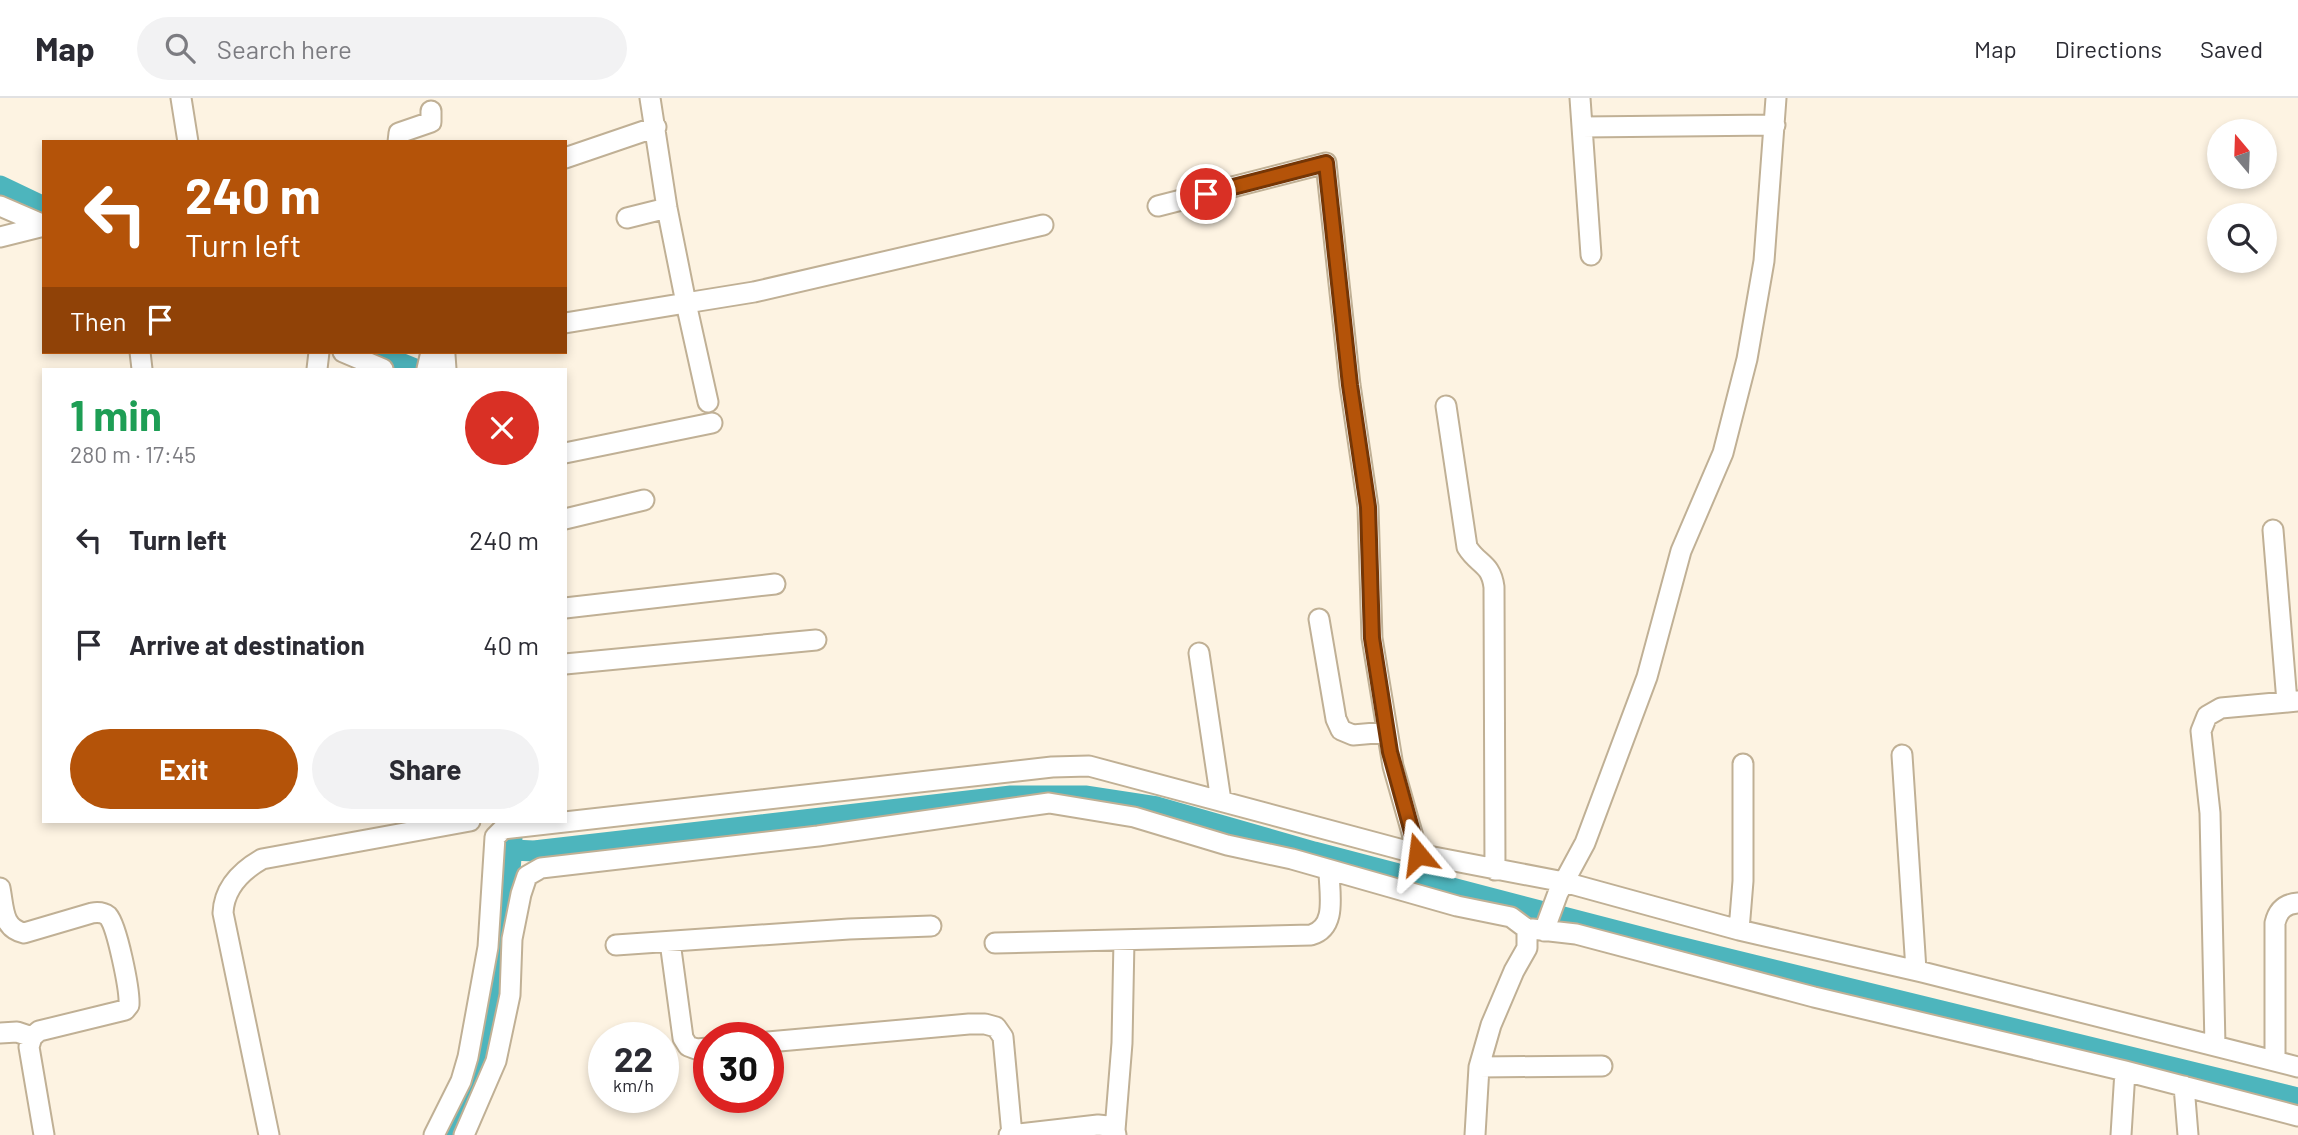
<!DOCTYPE html>
<html lang="en">
<head>
<meta charset="utf-8">
<style>
	body { margin:0; font-family:Barlow,sans-serif; background:#f2f2f3; color:#2b2b33; height:100vh; display:flex; flex-direction:column; font-size:26px; white-space:nowrap }
	* { box-sizing:border-box; margin:0 }
	p { font-size:23px; color:#7c7c81 }
	.icon { flex:none; width:38px; height:38px; fill:none; stroke:currentColor; stroke-width:2; stroke-linecap:round; stroke-linejoin:round }
	.map { position:relative; flex:1; overflow:hidden }
	.panel { position:absolute; left:42px; top:270px; width:525px; height:455px; display:flex; flex-direction:column; background:#fff; border-radius:0px; box-shadow:0 4px 10px #0003 }
	.panel>* { flex:none }
	.hud { position:absolute; left:42px; top:42px; width:525px; height:214px; border-radius:0px; box-shadow:0 4px 10px #0003; background:#b45309; color:#fff; overflow:hidden }
	.needle { width:46px; rotate:341deg }
	.fabs { position:absolute; left:2207px; top:21px; display:grid; gap:14px }
	.fabs a { display:grid; place-items:center; width:70px; height:70px; border-radius:50%; background:#fff; box-shadow:0 4px 10px #0003; font-size:35px }
	.speed { position:absolute; left:588px; top:924px; display:flex; gap:14px; font-size:35px; font-weight:700; text-align:center }
	.speed>* { display:grid; place-content:center; width:91px; height:91px; border-radius:50%; background:#fff; box-shadow:0 4px 10px #0003; line-height:1 }
	.speed small { font-size:18px; font-weight:400 }
	.speed .limit { border:10px solid #d22; background:#fff; color:#111 }
	.pin { position:absolute; display:grid; place-items:center; width:60px; height:60px; color:#fff; margin:-30px; border:4px solid #fff; border-radius:50%; box-shadow:0 2px 7px #0007 }
	.me { position:absolute; width:77px; margin:-38px; rotate:344deg; stroke-linejoin:round; filter:drop-shadow(0 0 5px #0008) }
	.turn { display:flex; align-items:center; gap:24px; height:147px; padding:0 28px; font-size:32px }
	.turn .icon { width:91px; height:91px; stroke-width:2.5 }
	.turn b { display:block; font-size:49px; line-height:60px }
	.then { display:flex; align-items:center; height:66px; padding:0 28px; background:#0003; gap:14px; font-size:26px }
	.round { display:grid; place-items:center; flex:none; width:74px; height:74px; border-radius:37px; background:#f2f2f3 }
	.head { display:flex; align-items:center; justify-content:space-between; height:119px; padding:0 28px }
	h1 { font-size:42px; font-weight:700; line-height:52px; color:#1e9e55 }
	.button { display:flex; gap:14px; margin-top:auto; padding:14px 28px }
	.button a { flex:1; height:80px; border-radius:42px; background:#b45309; color:#fff; font-size:28px; font-weight:700; line-height:80px; text-align:center }
	.button a+a { background:#f2f2f3; color:#2b2b33 }
	ul { padding:0; list-style:none }
	li { display:flex; align-items:center; gap:21px; height:105px; padding:0 28px }
	li div { flex:1 }
	li b { display:block; font-size:26px }
	li em { font-style:normal }
	header { display:flex; align-items:center; gap:42px; box-sizing:border-box; height:98px; padding:0 35px; background:#fff; border-bottom:2px solid #e1e1e2 }
	header strong { font-size:33px }
	nav { display:flex; gap:38px; margin-inline-start:auto; font-size:24px }
	.search { width:490px; height:63px; background:#f2f2f3; display:flex; align-items:center; gap:18px; box-sizing:border-box; padding:0 24px; border-radius:38px; color:#7c7c81; font-size:26px }
	.map>svg:first-child { display:block }
</style>
</head>
<body>
<header>
<strong>Map</strong>
<div class="search"><svg class="icon" aria-label="search" viewBox="0 0 24 24"><circle cx="10" cy="10" r="6"/><path d="M15 15l6 6"/></svg>Search here</div>
<nav><a>Map</a><a>Directions</a><a>Saved</a></nav>
</header>
<div class="map">
<svg width="2298" height="1037" viewBox="0 0 2298 1037">
	<rect width="100%" height="100%" fill="#fdf3e2"/>
	<g fill="none" stroke-linecap="round" stroke-linejoin="round">
		<path stroke="#4db5bd" stroke-width="21" d="M 0,88 L 44,109
			M 373,254 L 415,271
			M 512,752 L 534,753 L 1011,698 L 1085,698 L 1157,709 L 1314,754 L 1667,846 L 2298,1000
			M 447,1037 C 477,984 486,926 496,867 C 503,825 511,782 512,739"/>
		<defs>
			<path id="minor" d="M 181,0 L 188,44
				M 650,0 L 667,110 L 686,205 L 754,194 L 1043,127
				M 1580,0 L 1591,157
				M 1582,29 L 1775,27
				M 398,44 L 399,35 L 431,24 L 431,13
				M 565,60 L 656,29
				M 0,108 L 44,127
				M 1158,108 L 1326,65 L 1350,287 L 1368,409 L 1372,540 L 1393,668 L 1418,756
				M 627,120 L 667,110
				M 0,139 L 44,128
				M 565,225 L 686,205 L 708,304
				M 140,254 L 142,271
				M 343,254 L 383,271
				M 440,254 L 445,257 L 446,271
				M 317,271 L 319,254
				M 427,271 L 431,254
				M 1446,308 L 1467,449 C 1478,467 1491,465 1494,489 L 1495,772
				M 565,355 L 712,325
				M 565,421 L 644,402
				M 2273,432 L 2287,604
				M 565,510 L 775,486
				M 1319,521 L 1336,621 L 1341,632 L 1353,637 L 1387,634
				M 1199,555 L 1221,703
				M 565,566 L 816,542
				M 1902,657 L 1916,872
				M 0,790 C 4,810 2,830 24,835 L 92,815 C 98,814 103,814 108,818 C 117,828 130,892 129,907 L 125,912 L 39,933 L 32,939 L 29,949 L 44,1037
				M 1532,831 L 1576,836 L 1814,899 L 2125,973 L 2298,1018
				M 1739,832 L 1743,783 L 1743,666
				M 1544,833 L 1558,795 L 1585,745 L 1647,579 L 1681,453 L 1723,355 L 1747,261 L 1764,163 L 1776,0
				M 670,844 L 683,940 L 688,948 L 696,951 L 709,950
				M 995,845 L 1311,837 C 1338,829 1329,795 1329,772
				M 616,847 L 849,831 L 931,828
				M 0,935 L 17,934 L 32,939
				M 768,944 L 969,926 L 985,926 L 996,929 L 1003,939 L 1012,1037
				M 2215,948 L 2210,715 L 2201,633 L 2207,618 L 2221,610 L 2298,603
				M 2275,963 L 2275,825 C 2278,812 2285,806 2298,805
				M 1479,969 L 1602,968
				M 2184,988 L 2188,1037
				M 1115,1032 L 1122,945 L 1124,842
				M 269,1037 L 223,815 C 224,790 241,773 262,761 L 470,723
				M 434,1037 L 461,983 L 468,959 L 488,849 L 495,739 L 503,731 L 1052,669 L 1089,668 L 1418,756 L 1564,784 L 1739,832 L 1922,874 L 2298,969
				M 464,1037 L 496,963 L 510,897 L 512,841 L 521,796 L 527,778 L 541,770 L 818,738 L 1049,705 L 1134,719 L 1227,747 L 1292,761 L 1457,808 L 1511,819 L 1527,831 L 1527,850 L 1514,873 L 1491,927 L 1479,969 L 1475,1037
				M 1009,1037 L 1098,1027 L 1108,1028 L 1115,1032 L 1116,1037
				M 2121,1037 L 2125,973"/>
		</defs>
		<use href="#minor" stroke="#c0b095" stroke-width="23"/>
		<use href="#minor" stroke="#fff" stroke-width="19"/>
	</g>
	<g fill="none" stroke-linecap="round" stroke-linejoin="round">
		<defs>
			<path id="route" d="M 1206,96 L 1326,65 L 1350,287 L 1368,409 L 1372,540 L 1390,654 L 1418,756"/>
		</defs>
		<use href="#route" stroke="#753606" stroke-width="18"/>
		<use href="#route" stroke="#b45309" stroke-width="12"/>
	</g>
</svg>
<div class="fabs">
<a><svg class="needle" viewBox="-14 -14 28 28"><path d="M0-13l5 13h-10z" fill="#e53935"/><path d="M0 13l5-13h-10z" fill="#7c7c81"/></svg></a>
<a><svg class="icon" aria-label="search" viewBox="0 0 24 24"><circle cx="10" cy="10" r="6"/><path d="M15 15l6 6"/></svg></a>
</div>
<div class="speed"><div>22<small>km/h</small></div><div class="limit">30</div></div>
<div class="pin" style="left:1206px;top:96px;background:#d93025"><svg class="icon" aria-label="arrive" viewBox="0 0 24 24"><path d="M6 21V4h12l-3 4 3 4H6"/></svg></div>
<svg class="me" style="left:1418px;top:756px" viewBox="-20 -20 40 40"><path d="M0-17L14 15 0 8-14 15z" fill="#b45309" stroke="#fff" stroke-width="4"/></svg>
<div class="hud">
<div class="turn"><svg class="icon" aria-label="left" viewBox="0 0 24 24"><path d="M17 20v-9H6M10 6l-5 5 5 5"/></svg><div><b>240 m</b>Turn left</div></div>
<div class="then">Then<svg class="icon" aria-label="arrive" viewBox="0 0 24 24"><path d="M6 21V4h12l-3 4 3 4H6"/></svg></div>
</div>
<section class="panel">
<div class="head"><div><h1>1 min</h1><p>280 m · 17:45</p></div><a class="round" style="background:#d93025;color:#fff"><svg class="icon" aria-label="close" viewBox="0 0 24 24"><path d="M6 6l12 12M18 6L6 18"/></svg></a></div>
<ul>
<li><svg class="icon" aria-label="left" viewBox="0 0 24 24"><path d="M17 20v-9H6M10 6l-5 5 5 5"/></svg><div><b>Turn left</b></div><em>240 m</em></li>
<li><svg class="icon" aria-label="arrive" viewBox="0 0 24 24"><path d="M6 21V4h12l-3 4 3 4H6"/></svg><div><b>Arrive at destination</b></div><em>40 m</em></li>
</ul>
<div class="button"><a>Exit</a><a>Share</a></div>
</section>
</div>
</body>
</html>
